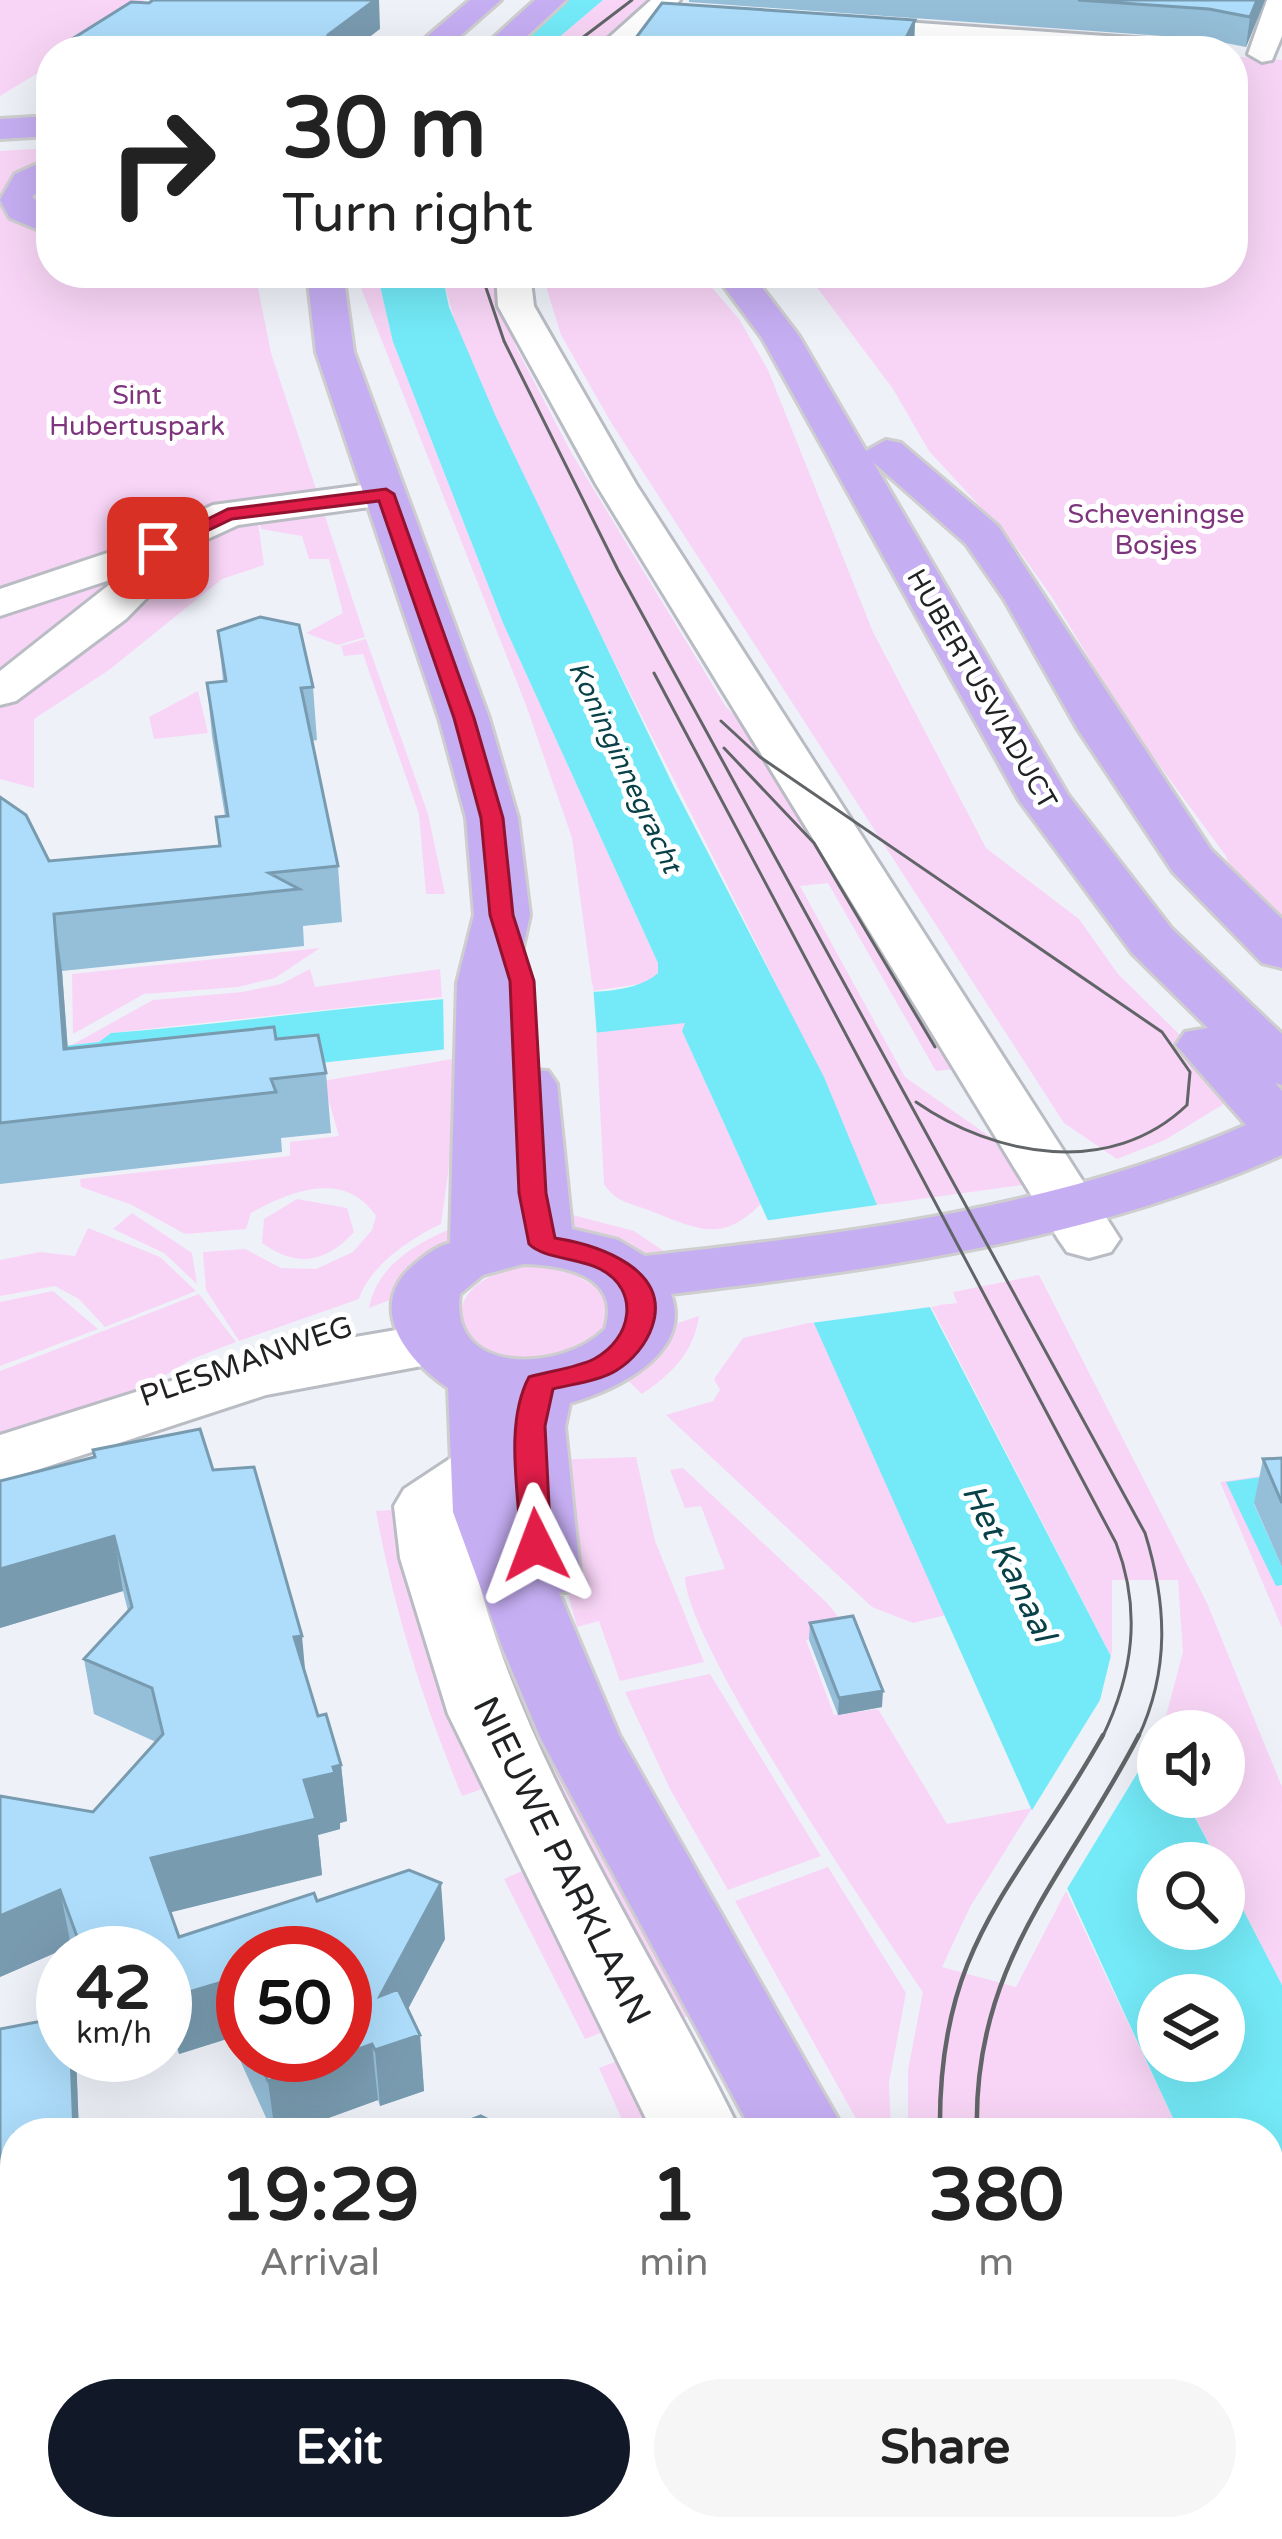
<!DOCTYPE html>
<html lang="en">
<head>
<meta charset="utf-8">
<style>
	body { margin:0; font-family:"Varela Round",sans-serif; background:#f6f6f6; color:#222; height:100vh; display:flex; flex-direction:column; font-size:45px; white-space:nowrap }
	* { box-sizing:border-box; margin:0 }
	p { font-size:39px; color:#767676 }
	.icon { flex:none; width:66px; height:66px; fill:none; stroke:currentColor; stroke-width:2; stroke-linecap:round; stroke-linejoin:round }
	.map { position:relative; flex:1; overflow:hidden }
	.sheet { position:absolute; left:0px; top:2118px; width:1284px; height:423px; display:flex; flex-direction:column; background:#fff; border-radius:48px 48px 0 0; box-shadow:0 12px 48px #0002 }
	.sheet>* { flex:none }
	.banner { position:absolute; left:36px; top:36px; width:1212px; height:252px; border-radius:48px; box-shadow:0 12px 48px #0002; background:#fff; color:#222; overflow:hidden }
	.controls { position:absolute; left:1137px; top:1710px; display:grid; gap:24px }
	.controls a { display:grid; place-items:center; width:108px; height:108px; border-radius:50%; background:#fff; box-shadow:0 12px 48px #0002; font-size:60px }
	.speed { position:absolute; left:36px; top:1926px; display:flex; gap:24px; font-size:60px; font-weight:700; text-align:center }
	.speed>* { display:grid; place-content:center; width:156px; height:156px; border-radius:50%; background:#fff; box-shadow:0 12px 48px #0002; line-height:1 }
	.speed small { font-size:30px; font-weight:400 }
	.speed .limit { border:18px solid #d22; background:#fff; color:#111 }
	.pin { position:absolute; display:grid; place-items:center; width:102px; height:102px; color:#fff; margin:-51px; border-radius:24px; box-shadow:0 6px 18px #0006 }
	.me { position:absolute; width:132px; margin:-66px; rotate:357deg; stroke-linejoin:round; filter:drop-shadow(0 0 9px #0008) }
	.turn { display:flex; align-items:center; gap:42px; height:252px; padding:0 48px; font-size:54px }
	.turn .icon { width:156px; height:156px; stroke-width:2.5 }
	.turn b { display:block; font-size:84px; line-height:102px }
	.eta { display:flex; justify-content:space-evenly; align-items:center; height:204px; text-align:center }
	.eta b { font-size:72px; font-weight:700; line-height:84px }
	.button { display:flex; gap:24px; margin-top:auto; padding:24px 48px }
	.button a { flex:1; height:138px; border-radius:72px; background:#111827; color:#fff; font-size:48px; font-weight:700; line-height:138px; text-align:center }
	.button a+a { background:#f6f6f6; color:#222 }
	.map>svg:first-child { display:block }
</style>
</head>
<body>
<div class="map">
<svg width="1282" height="2539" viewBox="0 0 1282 2539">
	<rect width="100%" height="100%" fill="#eef1f8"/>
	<path fill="#f8d5f6" d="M 0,0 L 144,0 L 73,51 L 51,51 L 51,65 L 0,96 Z
		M 603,0 L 655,0 L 591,51 L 543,51 Z
		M 1241,57 L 1282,60 L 1282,955 L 1252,924 L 1226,856 L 1129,724 L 1052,597 L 1012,541 L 929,451 L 893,389 L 819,290 L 799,273 L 1233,273 L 1233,59 Z
		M 51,148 L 51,273 L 255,273 L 271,353 L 365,637 L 338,645 L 306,633 L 343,613 L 329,559 L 309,559 L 302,536 L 261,529 L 256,509 L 264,565 L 222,579 L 109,670 L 34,719 L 34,788 L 0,779 L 0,151 Z
		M 360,273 L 377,273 L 393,342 L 503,623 L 658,963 L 658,973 L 646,983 L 593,991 L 572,838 L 526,705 L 361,288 Z
		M 442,273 L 490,273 L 516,347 L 571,452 L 726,707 L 772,753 L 966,1068 L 936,1071 L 828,883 L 800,886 L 905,1077 L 993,1139 L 1022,1185 L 877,1205 C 787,990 673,784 571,574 C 524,478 465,377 442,273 Z
		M 542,273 L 699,273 L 739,319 L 768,370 L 873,632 L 986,848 L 1079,919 L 1118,974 L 1240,1094 L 1165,1140 L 1117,1159 L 1064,1123 L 612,424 L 561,335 Z
		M 366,639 L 428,814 L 445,894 L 426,894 L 419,814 L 363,654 L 344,656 L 341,646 Z
		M 198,691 L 208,733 L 154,739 L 149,717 Z
		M 320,948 L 275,978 L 238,987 L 144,994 L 73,1034 L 72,974 Z
		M 310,969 L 315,987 L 440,969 L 442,997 L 111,1033 L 99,1042 L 70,1046 L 153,1000 L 242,992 L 281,984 Z
		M 686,1022 L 682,1031 L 761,1204 C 721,1244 697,1229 651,1211 C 631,1203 616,1203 604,1184 L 596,1031 Z
		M 464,1057 L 441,1224 C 411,1238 369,1266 359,1299 L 239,1341 L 206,1290 L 203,1252 L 245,1249 L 281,1268 L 316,1269 L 353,1252 L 372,1230 L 376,1216 C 345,1169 290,1191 251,1213 L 246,1229 L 185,1234 L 132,1205 L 81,1187 L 80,1179 L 290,1156 L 290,1142 L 339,1136 L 323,1081 Z
		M 297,1199 L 347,1208 L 354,1232 C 326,1263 297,1268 262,1243 L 264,1219 Z
		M 132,1213 L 192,1253 L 197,1284 L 164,1253 L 113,1229 Z
		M 565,1213 L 634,1231 L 674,1258 C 644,1264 577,1243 565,1213 Z
		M 465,1223 L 467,1230 L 395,1298 L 369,1308 C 378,1261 424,1239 465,1223 Z
		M 88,1228 L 160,1257 L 196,1291 L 105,1327 L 79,1299 L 55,1286 L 0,1296 L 0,1260 L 40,1252 L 75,1256 Z
		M 522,1266 L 566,1270 L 600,1289 L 609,1317 C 582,1371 489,1376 460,1321 C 461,1285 490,1274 522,1266 Z
		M 1039,1275 L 1207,1603 L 1282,1787 L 1282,1985 L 1224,1873 L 1224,1863 L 1219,1863 L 1185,1797 L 1224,1797 L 1224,1731 L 1162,1731 L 1183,1652 L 1178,1580 L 1112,1580 L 1112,1658 L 931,1306 L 957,1303 L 953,1292 Z
		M 53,1291 L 98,1329 L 0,1366 L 0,1302 Z
		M 199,1294 L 236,1342 L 192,1359 L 75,1430 L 0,1456 L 0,1371 Z
		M 699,1316 C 694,1352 672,1374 642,1394 L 620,1373 L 678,1323 Z
		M 817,1321 L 946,1615 L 913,1623 L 872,1607 L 666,1415 L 713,1401 L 720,1390 L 714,1379 L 743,1338 Z
		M 636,1457 L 655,1541 L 704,1662 L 620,1681 L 599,1621 L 577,1627 L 562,1572 L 550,1460 Z
		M 683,1468 L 828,1604 L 850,1632 L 806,1640 L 834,1715 L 878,1709 L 947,1824 L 1032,1808 L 970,1907 L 942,1967 L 1016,1987 L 1066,1891 L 1180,2133 L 908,2133 L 908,2070 L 923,1992 C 876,1923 686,1643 685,1577 L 725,1569 L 701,1506 L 685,1508 L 670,1470 Z
		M 1282,1473 L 1282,1628 L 1220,1482 Z
		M 408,1509 L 395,1519 L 401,1554 L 421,1566 L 406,1581 L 413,1609 L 436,1619 L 438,1627 L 424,1644 L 434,1675 L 457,1683 L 449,1713 L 462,1745 L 487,1754 L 495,1770 L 482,1789 L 462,1796 C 423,1702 394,1611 376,1511 Z
		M 453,1513 L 697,2013 L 666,2024 L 565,1836 Z
		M 710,1674 L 821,1856 L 728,1890 L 670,1789 L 625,1692 Z
		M 828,1867 L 906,1993 L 889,2082 L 891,2133 L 864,2133 L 735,1901 Z
		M 522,1871 L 548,1920 L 572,1928 L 559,1944 L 578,1981 L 604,1988 L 606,2031 L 585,2039 L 504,1879 Z
		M 620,2060 L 653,2133 L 628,2133 L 599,2068 Z
		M 1269,2323 L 1282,2351 L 1282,2464 L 1269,2469 Z
		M 970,2526 L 1130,2526 L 1132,2539 L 972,2539 Z"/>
	<path fill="#74eaf8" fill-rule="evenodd" d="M 563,0 L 603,0 L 543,51 L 491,51 Z
		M 377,273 L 442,273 L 449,307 L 496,417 L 674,787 L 824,1077 L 877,1205 L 1158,1747 L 1158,1797 L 1184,1797 L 1219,1863 L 1158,1863 L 1158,1929 L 1224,1929 L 1224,1873 L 1282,1985 L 1282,2351 L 1269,2323 L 1269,2133 L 1180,2133 C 1009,1768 850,1398 682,1031 L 685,1023 L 118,1085 L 0,1053 L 99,1042 L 111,1033 C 255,1022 397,998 542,993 C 578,991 631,997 658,973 L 658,963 L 503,623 L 393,342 ZM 1158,1995 L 1224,1995 L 1224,2061 L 1158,2061 Z
		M 1282,1474 L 1254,1504 L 1282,1567 L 1282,1585 L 1276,1586 L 1226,1482 Z"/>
	<path fill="#eef1f8" d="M 593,985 L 597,1037 L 444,1054 L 443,991 Z
		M 884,1204 L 938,1306 L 811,1323 L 763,1221 Z
		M 1113,1647 L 1158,1739 L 1062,1897 L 1026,1820 L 1100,1700 Z"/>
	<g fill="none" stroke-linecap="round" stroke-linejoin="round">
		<defs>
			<path id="minor" d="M 651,0 L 680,0 L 675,6 L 1205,43 L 1219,51 L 1083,51 L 658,22 L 625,51 L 594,51 Z
				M 1267,0 L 1282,0 L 1282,36 L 1272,60 L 1262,62 L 1248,54 Z
				M 496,273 L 530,273 L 534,306 L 636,484 L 1120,1239 L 1111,1252 L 1089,1258 L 1067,1252 L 1058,1239 L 596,484 L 498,306 Z
				M 385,482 L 399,485 L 405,494 L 399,503 L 238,525 L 188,548 L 184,560 L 126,619 L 16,701 L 0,705 L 0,671 L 119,577 L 0,616 L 0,589 L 119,549 L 213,505 Z
				M 431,1324 L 454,1330 L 464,1345 L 454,1360 L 266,1395 L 0,1482 L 0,1435 L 256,1354 Z
				M 484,1445 L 508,1452 L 518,1468 L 508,1484 L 465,1515 C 496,1723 649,1942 741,2133 L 653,2133 L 448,1714 L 400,1558 L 394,1506 L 404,1489 L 460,1452 Z
				M 765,2526 L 863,2526 L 865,2539 L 765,2539 Z"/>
			<path id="major" d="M 470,0 L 501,0 L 443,51 L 410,51 Z
				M 535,0 L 566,0 L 511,51 L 479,51 Z
				M 51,116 L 51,136 L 0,139 L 0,119 Z
				M 51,158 L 51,181 L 32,197 L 51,212 L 51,235 L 10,218 L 0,200 L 15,174 Z
				M 307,273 L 343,273 L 354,352 L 489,718 L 518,818 L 530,915 L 515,983 L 515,1069 L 548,1071 L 557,1084 L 572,1229 L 618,1240 L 645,1256 C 851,1233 1054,1209 1246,1125 L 1176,1045 L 1185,1032 L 1208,1028 L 1132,953 L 1019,800 L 762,338 L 714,273 L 751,273 L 799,336 L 866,451 L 886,440 L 901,443 L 998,526 L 1211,850 L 1282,919 L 1282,968 L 1262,963 L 1173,872 L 1077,728 L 1004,599 L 966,544 L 873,462 L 1068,795 L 1172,929 L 1282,1034 L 1282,1085 L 1275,1083 L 1282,1091 L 1282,1155 C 1089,1241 880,1269 671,1294 C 693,1353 616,1390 570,1403 L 565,1427 L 580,1572 L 569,1591 L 559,1593 L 619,1735 L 846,2133 L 753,2133 L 541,1739 L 503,1649 L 453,1512 L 448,1388 C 405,1359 364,1305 416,1263 C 427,1254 436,1247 450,1243 L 457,983 L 474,915 L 466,818 L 439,718 L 316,352 ZM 523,1264 C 563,1265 622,1275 605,1329 C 563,1372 448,1377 460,1294 L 483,1275 Z
				M 875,2526 L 979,2526 L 981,2539 L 877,2539 Z"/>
		</defs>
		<use href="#minor" stroke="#b9bcc3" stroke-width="6"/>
		<use href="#major" stroke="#cececf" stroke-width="6"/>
		<use href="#minor" fill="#fff" fill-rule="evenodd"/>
		<use href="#major" fill="#c6aef3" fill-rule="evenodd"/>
		<path stroke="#626568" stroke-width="3" d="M 565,51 L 632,0
			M 481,273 L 504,341 L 618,570 L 1145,1533 C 1167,1604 1170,1670 1138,1738
			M 654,673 L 1116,1543 C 1142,1611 1133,1674 1102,1738
			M 721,721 L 760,757 L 1162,1032 L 1190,1072 L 1187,1105 C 1111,1178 995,1157 916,1102
			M 724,748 L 814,843 L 935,1047"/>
		<path stroke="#626568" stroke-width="4.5" d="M 940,2133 C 937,1942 1018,1887 1103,1735
			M 977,2133 C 972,1963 1067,1875 1139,1735
			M 1021,2526 L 1023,2539
			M 1059,2526 L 1062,2539"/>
	</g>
	<path fill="#95bed8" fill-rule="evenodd" d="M 689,0 L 1265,0 L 1246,47 L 1205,39 L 689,2 Z
		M 915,20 L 914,44 L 910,51 L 629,51 Z
		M 218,631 L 313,687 L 317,740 L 312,741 L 338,866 L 342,922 L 303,926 L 304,946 L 62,971 L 68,1049 L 276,1039 L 326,1073 L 331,1133 L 281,1138 L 282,1152 L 0,1184 L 0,797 L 49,861 L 219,846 L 216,817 L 225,816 L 212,736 L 207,683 L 223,681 Z
		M 1282,1458 L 1282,1567 L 1254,1503 L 1263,1459 Z
		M 213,1470 L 306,1677 L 318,1716 L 341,1765 L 347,1821 L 340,1823 L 340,1829 L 318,1835 L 322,1875 L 170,1912 L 179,1937 L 317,1901 L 445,1939 L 408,2009 L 420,2035 L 424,2091 L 380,2106 L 378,2100 L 287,2133 L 273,2133 L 230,2038 L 179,2054 L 165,2018 L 165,1953 L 74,1953 L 71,1946 L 0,1977 L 93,1812 L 156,1742 L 94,1714 L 84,1659 L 128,1611 L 123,1591 L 0,1628 L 0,1481 ZM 243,1953 L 345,2055 L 243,2055 Z
		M 810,1623 L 882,1707 L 838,1715 L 809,1640 Z
		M 0,2029 L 63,2055 L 76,2055 L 79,2133 L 15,2133 L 15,2251 L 0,2253 Z"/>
	<path fill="#799bb0" d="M 375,0 L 379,0 L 380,29 L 351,51 L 316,51 L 328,35 Z
		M 1257,0 L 1265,0 L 1246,47 L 1250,17 Z
		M 915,20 L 914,44 L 910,51 L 904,51 L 904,42 Z
		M 54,914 L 62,971 L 72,1108 L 64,1049 Z
		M 114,1536 L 123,1591 L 0,1628 L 0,1569 Z
		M 302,1636 L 307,1691 L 294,1637 Z
		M 883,1691 L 882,1707 L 838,1715 L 839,1698 Z
		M 341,1765 L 347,1821 L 340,1823 L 340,1829 L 318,1835 L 322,1875 L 160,1915 L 151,1858 L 304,1780 Z
		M 441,1883 L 445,1939 L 389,2045 L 420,2035 L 424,2091 L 380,2106 L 375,2050 L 380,1996 Z
		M 60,1890 L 71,1946 L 0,1977 L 0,1916 Z
		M 222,1982 L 230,2038 L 179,2054 L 169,1998 Z
		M 372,2044 L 378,2100 L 287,2133 L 275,2133 L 268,2081 Z
		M 71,2055 L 76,2055 L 79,2133 L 74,2133 Z
		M 103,2526 L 112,2526 L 111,2539 L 103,2539 Z
		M 367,2526 L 466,2526 L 419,2539 L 368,2539 Z
		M 476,2526 L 533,2526 L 533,2527 L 493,2539 L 477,2539 Z"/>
	<path fill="#adddfb" stroke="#799bb0" stroke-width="3" d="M 153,0 L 375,0 L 328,35 L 324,48 L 316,51 L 53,51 L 131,2 L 149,3 Z
		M 1078,0 L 1257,0 L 1250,17 L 1209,9 Z
		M 662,3 L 915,20 L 904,42 L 891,41 L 886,51 L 630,51 L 629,47 Z
		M 260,617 L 299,625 L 313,687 L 301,688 L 338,866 L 269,873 L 299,889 L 54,914 L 64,1049 L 274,1027 L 276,1039 L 318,1035 L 326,1073 L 271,1079 L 276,1092 L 0,1123 L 0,797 L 26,815 L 49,861 L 220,846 L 216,817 L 228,816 L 207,683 L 226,681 L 218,631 Z
		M 200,1429 L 213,1470 L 254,1467 L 302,1636 L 294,1637 L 318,1716 L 326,1714 L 341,1765 L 333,1767 L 335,1773 L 304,1780 L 316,1819 L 151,1858 L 179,1937 L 314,1893 L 317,1901 L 409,1870 L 441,1883 L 380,1996 L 398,1989 L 420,2035 L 375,2050 L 372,2044 L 345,2054 L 345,1953 L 243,1953 L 243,2027 L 222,1982 L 169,1998 L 165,1986 L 165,1953 L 83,1953 L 60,1890 L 0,1916 L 0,1796 L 93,1812 L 163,1734 L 152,1688 L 84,1659 L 132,1607 L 114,1536 L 0,1569 L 0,1481 L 95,1457 L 93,1450 Z
		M 1282,1458 L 1282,1503 L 1263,1459 Z
		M 853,1616 L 883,1691 L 839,1698 L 810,1623 Z
		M 63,2017 L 63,2055 L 71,2055 L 74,2133 L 15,2133 L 15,2218 L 0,2220 L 0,2029 Z
		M 256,2055 L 342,2055 L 268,2081 Z
		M 481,2116 L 495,2123 L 499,2133 L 451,2133 L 458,2131 L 465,2122 Z
		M 15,2319 L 15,2407 L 13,2407 L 15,2408 L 15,2526 L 103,2526 L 103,2539 L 0,2539 L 0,2321 Z
		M 264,2526 L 327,2526 L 328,2539 L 165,2539 Z"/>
	<path fill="#e11d48" stroke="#92132f" stroke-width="3" d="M 386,489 L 394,494 L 474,718 L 503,818 L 513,915 L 534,981 L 546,1193 L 555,1238 C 598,1245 672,1269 652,1327 C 646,1344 633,1360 617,1370 C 600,1381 572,1384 553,1389 L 545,1426 L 551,1545 L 536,1556 L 521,1545 C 519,1493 504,1424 529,1377 C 549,1371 576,1368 594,1359 C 632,1339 641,1290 600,1269 C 579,1258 544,1259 529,1244 L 519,1193 L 510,981 L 490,915 L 481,818 L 454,718 L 379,501 L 232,519 L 165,551 L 149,548 L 228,509 Z"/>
	<g text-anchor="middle" stroke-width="10" stroke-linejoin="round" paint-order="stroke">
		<g font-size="27" fill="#7e357d" stroke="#fff">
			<text x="137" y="404">Sint<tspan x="137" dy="31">Hubertuspark</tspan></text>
			<text x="1156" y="523">Scheveningse<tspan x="1156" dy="31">Bosjes</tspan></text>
		</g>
		<g font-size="27" fill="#202224" stroke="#fff">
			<text transform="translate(982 689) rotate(60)" y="9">HUBERTUSVIADUCT</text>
		</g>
		<g font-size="27" font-style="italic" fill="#084147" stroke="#fff">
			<text transform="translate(625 767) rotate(65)" y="9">Koninginnegracht</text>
		</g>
		<g font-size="30" fill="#202224" stroke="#fff">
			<text transform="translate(246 1361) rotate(-19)" y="10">PLESMANWEG</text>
		</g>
		<g font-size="33" font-style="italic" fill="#084147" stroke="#fff">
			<text transform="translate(1010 1562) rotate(64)" y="12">Het Kanaal</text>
		</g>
		<g font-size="36" fill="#202224" stroke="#fff">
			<text transform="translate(563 1860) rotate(64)" y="13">NIEUWE PARKLAAN</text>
		</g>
	</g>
</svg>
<div class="controls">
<a><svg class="icon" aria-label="sound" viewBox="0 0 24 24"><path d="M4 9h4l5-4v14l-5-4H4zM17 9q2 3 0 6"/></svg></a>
<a><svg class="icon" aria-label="search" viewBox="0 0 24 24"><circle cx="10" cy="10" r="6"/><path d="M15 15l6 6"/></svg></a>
<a><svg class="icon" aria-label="layers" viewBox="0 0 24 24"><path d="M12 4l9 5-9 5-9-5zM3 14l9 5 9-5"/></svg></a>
</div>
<div class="speed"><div>42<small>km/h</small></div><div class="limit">50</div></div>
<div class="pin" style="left:158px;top:548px;background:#d93025"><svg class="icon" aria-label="arrive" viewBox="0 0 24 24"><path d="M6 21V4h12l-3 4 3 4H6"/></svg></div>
<svg class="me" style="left:536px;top:1545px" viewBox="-20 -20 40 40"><path d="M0-17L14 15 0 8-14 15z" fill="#e11d48" stroke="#fff" stroke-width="4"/></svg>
<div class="banner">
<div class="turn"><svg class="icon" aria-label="right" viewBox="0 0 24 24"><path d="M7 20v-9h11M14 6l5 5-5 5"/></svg><div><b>30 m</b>Turn right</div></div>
</div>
<section class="sheet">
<div class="eta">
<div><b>19:29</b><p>Arrival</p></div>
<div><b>1</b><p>min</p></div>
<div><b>380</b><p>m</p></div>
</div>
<div class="button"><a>Exit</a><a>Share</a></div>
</section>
</div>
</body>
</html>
